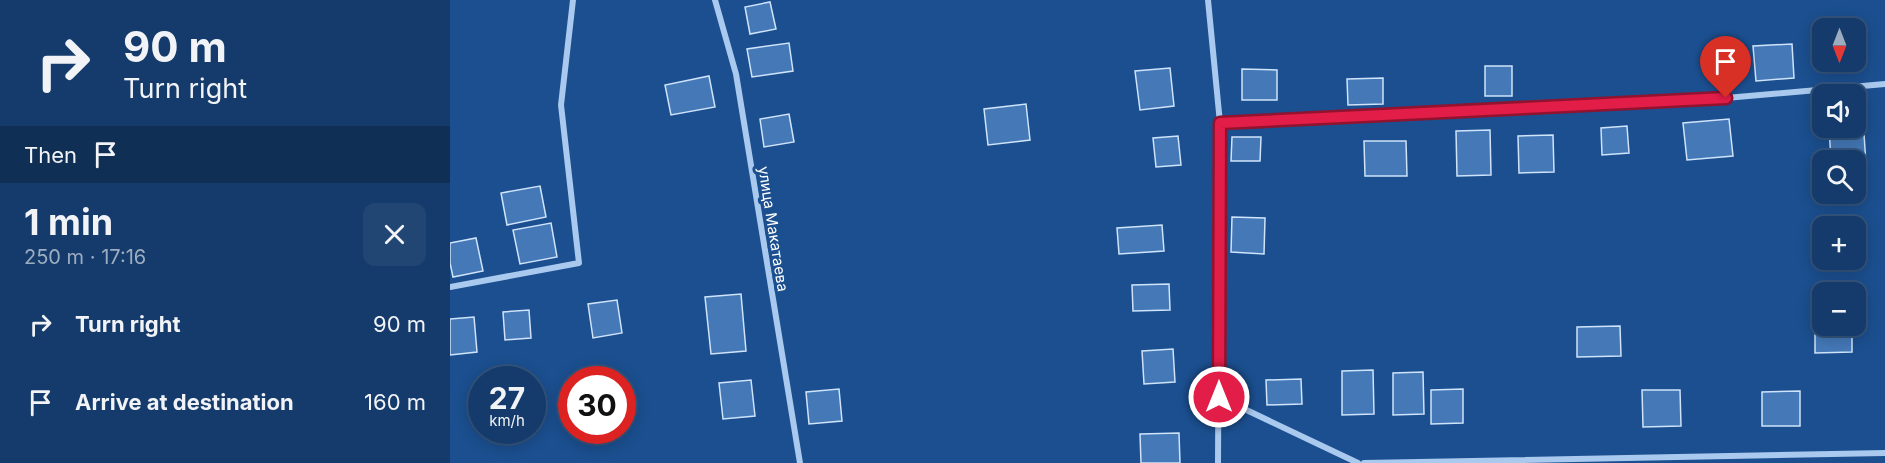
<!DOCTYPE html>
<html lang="en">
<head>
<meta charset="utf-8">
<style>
	body { margin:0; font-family:Inter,sans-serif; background:#214673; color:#f1f3f6; height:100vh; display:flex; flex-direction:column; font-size:22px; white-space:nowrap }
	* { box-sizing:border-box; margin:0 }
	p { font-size:20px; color:#9dadc1 }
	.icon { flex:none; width:33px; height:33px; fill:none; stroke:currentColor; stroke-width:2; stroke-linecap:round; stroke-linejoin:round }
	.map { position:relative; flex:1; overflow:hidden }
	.panel { display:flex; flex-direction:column; background:#143b6b; width:450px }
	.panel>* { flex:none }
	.top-card { background:#143b6b; color:#f1f3f6; overflow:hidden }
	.needle { width:39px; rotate:180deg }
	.tools { position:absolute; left:1362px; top:18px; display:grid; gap:12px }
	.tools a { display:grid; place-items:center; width:54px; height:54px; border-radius:12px; background:#143b6b; box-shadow:0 3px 15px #0003,0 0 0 2px #33557e; font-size:30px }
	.speed { position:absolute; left:18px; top:366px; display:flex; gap:12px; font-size:30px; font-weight:700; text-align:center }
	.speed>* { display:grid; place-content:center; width:78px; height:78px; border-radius:50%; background:#143b6b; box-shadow:0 3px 15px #0003,0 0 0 2px #33557e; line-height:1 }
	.speed small { font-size:15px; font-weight:400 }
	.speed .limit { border:9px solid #d22; background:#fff; color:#111 }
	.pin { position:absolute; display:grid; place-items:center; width:51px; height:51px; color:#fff; margin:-62px -26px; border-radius:50% 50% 50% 0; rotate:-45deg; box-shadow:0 0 6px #0007 }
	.pin .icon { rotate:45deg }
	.me { position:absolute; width:66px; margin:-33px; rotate:0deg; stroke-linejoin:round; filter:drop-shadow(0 0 4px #0008) }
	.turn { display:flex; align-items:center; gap:21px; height:126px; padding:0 24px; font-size:27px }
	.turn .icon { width:78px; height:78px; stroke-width:2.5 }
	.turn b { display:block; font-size:42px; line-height:51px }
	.then { display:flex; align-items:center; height:57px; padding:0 24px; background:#0003; gap:12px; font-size:22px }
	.round { display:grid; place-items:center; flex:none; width:63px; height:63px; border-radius:12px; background:#214673 }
	.overview { display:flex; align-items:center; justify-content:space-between; height:102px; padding:0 24px }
	h1 { font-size:36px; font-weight:700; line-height:45px }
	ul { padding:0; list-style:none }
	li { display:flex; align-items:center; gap:18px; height:78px; padding:0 24px }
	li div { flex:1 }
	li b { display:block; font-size:22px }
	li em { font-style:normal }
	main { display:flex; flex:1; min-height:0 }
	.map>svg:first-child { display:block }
</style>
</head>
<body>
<main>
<section class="panel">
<div class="top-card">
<div class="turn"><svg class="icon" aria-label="right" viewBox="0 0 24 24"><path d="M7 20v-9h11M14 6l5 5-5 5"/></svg><div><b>90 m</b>Turn right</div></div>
<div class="then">Then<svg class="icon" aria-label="arrive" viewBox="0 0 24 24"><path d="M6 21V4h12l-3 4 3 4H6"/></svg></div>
</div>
<div class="overview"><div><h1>1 min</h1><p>250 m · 17:16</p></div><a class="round"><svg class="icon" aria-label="close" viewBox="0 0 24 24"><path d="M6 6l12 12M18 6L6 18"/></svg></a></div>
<ul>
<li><svg class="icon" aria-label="right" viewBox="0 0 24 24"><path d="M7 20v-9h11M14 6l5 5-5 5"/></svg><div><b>Turn right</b></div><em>90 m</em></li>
<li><svg class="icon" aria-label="arrive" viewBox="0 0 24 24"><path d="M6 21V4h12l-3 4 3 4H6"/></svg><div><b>Arrive at destination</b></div><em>160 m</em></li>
</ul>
</section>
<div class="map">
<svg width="1435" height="463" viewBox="0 0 1435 463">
	<rect width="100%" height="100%" fill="#1b4f8f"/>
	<path fill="#4478b7" stroke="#cfe3fa" stroke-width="1.5" d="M 320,2 L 326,29 L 300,34 L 295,7 Z
		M 339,43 L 343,71 L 302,77 L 297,49 Z
		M 1342,44 L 1344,78 L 1306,81 L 1303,46 Z
		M 1035,66 L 1062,66 L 1062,96 L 1035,96 Z
		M 720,68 L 724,106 L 690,110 L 685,71 Z
		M 792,69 L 827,70 L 827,100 L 792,100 Z
		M 259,76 L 265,107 L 221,115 L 215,85 Z
		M 933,78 L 933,104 L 898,105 L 897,79 Z
		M 576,104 L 580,140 L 538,145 L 534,109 Z
		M 339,114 L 344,142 L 314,147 L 310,119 Z
		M 1279,119 L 1283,156 L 1237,160 L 1233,123 Z
		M 1413,119 L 1416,164 L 1406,165 L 1406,160 L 1381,160 L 1379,128 L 1406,128 L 1406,120 Z
		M 1177,126 L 1179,153 L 1152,155 L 1151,128 Z
		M 1040,130 L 1041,175 L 1007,176 L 1006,131 Z
		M 1103,135 L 1104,172 L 1069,173 L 1068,136 Z
		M 728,136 L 731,165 L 706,167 L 703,138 Z
		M 782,137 L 811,137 L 810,161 L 781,161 Z
		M 914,141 L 956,141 L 957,176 L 915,176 Z
		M 90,186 L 96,217 L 57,225 L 51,193 Z
		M 782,217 L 815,218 L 814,254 L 781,252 Z
		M 101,223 L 107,257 L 70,264 L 63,230 Z
		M 712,225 L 714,251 L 669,254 L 667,228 Z
		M 26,238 L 33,271 L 3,277 L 0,263 L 0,243 Z
		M 719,284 L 720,310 L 683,311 L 682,285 Z
		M 291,294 L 296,351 L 261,354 L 255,297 Z
		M 167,300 L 172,333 L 143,338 L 138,304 Z
		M 79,310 L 81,338 L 55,340 L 53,312 Z
		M 24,317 L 27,352 L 0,355 L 0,319 Z
		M 1365,318 L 1372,318 L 1372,326 L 1402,326 L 1402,352 L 1365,353 Z
		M 1170,326 L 1171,356 L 1127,357 L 1127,327 Z
		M 723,349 L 725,382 L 694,384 L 692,351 Z
		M 923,370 L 924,414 L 892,415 L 892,371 Z
		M 973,372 L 974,414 L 943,415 L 943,373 Z
		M 851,379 L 852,404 L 817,405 L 816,380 Z
		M 301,380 L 305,416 L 273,419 L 269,383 Z
		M 389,389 L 392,421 L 359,424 L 356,392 Z
		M 1013,389 L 1013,423 L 981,424 L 981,390 Z
		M 1192,390 L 1230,390 L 1231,426 L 1193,427 Z
		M 1350,391 L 1350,426 L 1312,426 L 1312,392 Z
		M 729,433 L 730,463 L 691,463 L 690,434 Z"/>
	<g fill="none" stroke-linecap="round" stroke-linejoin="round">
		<path stroke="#a9c9ee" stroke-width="6" d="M 265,0 L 286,74 L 350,463
			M 758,0 L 770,123 L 768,463
			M 770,123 L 1253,100 L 1435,84
			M 0,287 L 129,263 L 111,105 L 123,0
			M 769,397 L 908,463
			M 914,463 L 1435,453"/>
	</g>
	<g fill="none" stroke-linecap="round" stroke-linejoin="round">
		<defs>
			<path id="route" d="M 769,397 L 770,123 L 1276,98"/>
		</defs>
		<use href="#route" stroke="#92132f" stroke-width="15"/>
		<use href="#route" stroke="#e11d48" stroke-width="10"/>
	</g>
	<g text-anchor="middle" stroke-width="6" stroke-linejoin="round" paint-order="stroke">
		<g font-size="15" fill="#fff" stroke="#1b4f8f">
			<text transform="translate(323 229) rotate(81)" y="5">улица Макатаева</text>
		</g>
	</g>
</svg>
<div class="tools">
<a><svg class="needle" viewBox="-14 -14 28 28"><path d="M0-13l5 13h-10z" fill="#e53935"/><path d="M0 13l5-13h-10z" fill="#9dadc1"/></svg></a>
<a><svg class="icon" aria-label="sound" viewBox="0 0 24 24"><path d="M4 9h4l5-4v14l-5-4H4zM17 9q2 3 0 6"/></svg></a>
<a><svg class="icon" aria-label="search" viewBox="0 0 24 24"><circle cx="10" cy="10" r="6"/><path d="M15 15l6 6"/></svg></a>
<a>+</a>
<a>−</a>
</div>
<div class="speed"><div>27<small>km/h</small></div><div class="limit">30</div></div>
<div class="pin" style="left:1276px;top:98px;background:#d93025"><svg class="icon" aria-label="arrive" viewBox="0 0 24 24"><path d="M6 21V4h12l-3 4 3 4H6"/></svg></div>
<svg class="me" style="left:769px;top:397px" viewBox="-20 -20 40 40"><circle r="17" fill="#e11d48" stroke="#fff" stroke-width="3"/><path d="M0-11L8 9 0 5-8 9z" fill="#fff"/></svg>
</div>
</main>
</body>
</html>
